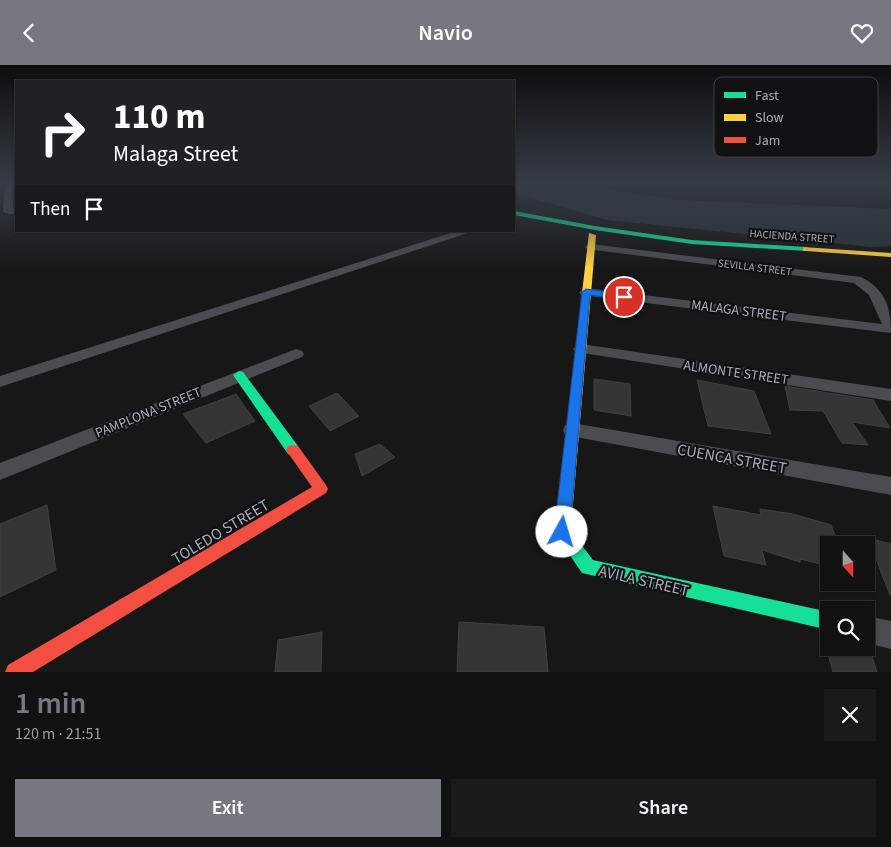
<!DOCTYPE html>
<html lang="en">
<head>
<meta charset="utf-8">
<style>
	body { margin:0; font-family:"Source Sans 3",sans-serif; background:#1a1a1a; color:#f1f3f6; height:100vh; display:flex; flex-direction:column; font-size:19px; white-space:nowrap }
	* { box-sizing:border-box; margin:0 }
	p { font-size:16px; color:#9c9d9f }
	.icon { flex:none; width:28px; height:28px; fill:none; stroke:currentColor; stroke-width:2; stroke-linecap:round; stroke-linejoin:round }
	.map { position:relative; height:607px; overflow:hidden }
	.panel { display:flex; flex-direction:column; background:#111; flex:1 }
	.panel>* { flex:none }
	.top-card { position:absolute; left:15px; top:15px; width:500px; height:152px; border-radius:0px; box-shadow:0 1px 4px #0004,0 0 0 1px #303131; background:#202124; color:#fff; overflow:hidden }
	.needle { width:32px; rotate:159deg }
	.buttons { position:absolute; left:820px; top:471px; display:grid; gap:10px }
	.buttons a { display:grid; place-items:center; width:55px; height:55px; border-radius:0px; background:#111; box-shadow:0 1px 4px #0004,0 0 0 1px #303131; font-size:25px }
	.pin { position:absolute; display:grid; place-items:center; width:42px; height:42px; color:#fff; margin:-21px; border:2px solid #fff; border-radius:50%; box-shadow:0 1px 5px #0007 }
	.me { position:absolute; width:55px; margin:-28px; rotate:6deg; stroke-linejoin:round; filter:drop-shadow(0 0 4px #0008) }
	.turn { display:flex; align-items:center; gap:18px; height:105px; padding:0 15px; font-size:22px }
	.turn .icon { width:65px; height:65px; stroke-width:2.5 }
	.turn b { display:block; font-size:35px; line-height:42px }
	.then { display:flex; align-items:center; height:48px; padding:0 15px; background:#0003; gap:10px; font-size:19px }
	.round { display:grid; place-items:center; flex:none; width:52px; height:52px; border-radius:0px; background:#1a1a1a }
	.summary { display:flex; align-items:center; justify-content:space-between; height:85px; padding:0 15px }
	h1 { font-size:30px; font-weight:600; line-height:38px; color:#757880 }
	.primary-button { display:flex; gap:10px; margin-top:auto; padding:10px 15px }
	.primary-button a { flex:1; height:58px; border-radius:0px; background:#757880; color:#fff; font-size:20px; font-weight:600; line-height:58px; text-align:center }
	.primary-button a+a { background:#1a1a1a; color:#f1f3f6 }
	header { display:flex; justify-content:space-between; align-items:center; height:65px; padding:0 15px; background:#757880; color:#fff; font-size:22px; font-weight:600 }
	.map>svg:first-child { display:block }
</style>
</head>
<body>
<header><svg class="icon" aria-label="back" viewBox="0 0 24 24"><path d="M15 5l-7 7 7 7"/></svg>Navio<svg class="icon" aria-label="heart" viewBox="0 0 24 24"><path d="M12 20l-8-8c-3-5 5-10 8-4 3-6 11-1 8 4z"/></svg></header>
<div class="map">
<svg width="891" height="607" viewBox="0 0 891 607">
	<rect width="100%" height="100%" fill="#171717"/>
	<path fill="#2a3239" d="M 514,118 L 570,118 L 677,135 L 891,144 L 891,181 L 871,182 L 607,155 L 514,128 Z"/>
	<path fill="#353536" stroke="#3f4043" d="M 594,314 L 630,319 L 631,351 L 594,345 Z
		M 697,315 L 754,326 L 771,369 L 708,361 Z
		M 785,321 L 873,335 L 890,363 L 852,357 L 868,380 L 842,378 L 823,346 L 790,345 Z
		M 337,328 L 359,351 L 330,366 L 309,341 Z
		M 236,329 L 255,356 L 206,378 L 183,349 Z
		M 380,379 L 395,392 L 362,411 L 355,389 Z
		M 47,440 L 56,505 L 0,532 L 0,459 Z
		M 713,441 L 761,450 L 760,444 L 793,449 L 831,460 L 839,480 L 829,480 L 829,501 L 800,494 L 800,497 L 762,485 L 766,500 L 724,491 Z
		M 868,473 L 891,479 L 891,530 L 890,530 Z
		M 459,557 L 544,562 L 548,607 L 457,607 Z
		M 322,567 L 321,607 L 275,607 L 278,575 Z
		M 826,582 L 869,582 L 877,607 L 833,607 Z"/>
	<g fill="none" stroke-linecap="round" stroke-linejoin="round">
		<path fill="#4b4c50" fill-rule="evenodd" d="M 5,118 L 13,118 L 13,144 L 16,144 L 16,150 L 5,148 L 3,146 Z
			M 457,166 L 474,166 L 0,322 L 0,311 Z
			M 591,179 L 861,212 C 886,225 891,243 891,268 L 581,230 L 579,227 L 586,223 L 882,259 L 869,230 L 854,218 L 587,184 L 585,182 L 587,180 Z
			M 581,279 L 891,324 L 891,336 L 576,287 L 573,284 L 576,281 Z
			M 296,284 L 302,286 L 304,289 L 302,292 L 0,415 L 0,398 Z
			M 572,358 L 891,412 L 891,430 L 565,370 L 563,365 L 565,360 Z
			M 866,551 L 891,556 L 891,584 L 866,578 Z"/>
		<path fill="#16e098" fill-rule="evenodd" d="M 514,146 L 595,161 L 692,175 L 806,182 L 810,184 L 806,186 L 692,179 L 595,165 L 514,150 Z
			M 239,306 L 243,307 L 298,381 L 300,385 L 298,389 L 293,390 L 288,389 L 233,310 Z
			M 564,444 L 569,446 L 572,451 L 570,465 L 593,495 L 829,547 L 829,565 L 582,508 L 554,467 L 559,446 Z"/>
		<path fill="#ffcf43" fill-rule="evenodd" d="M 589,168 L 596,170 L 572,451 L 569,456 L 564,458 L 559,456 L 556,451 Z
			M 803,182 L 891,188 L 891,192 L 806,186 L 803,186 Z"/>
		<path fill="#f24e42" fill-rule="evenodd" d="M 293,380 L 298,381 L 326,420 L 328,424 L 326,428 L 33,607 L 5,607 L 8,600 L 312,422 L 286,385 L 288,381 Z"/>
	</g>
	<linearGradient id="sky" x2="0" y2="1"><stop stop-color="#0d0d0d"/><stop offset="0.58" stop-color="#363c47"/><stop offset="1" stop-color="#363c47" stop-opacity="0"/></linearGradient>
	<rect width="891" height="203" fill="url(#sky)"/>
	<path fill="#1a73e8" stroke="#114b97" d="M 586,224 L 624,229 L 629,232 L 624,235 L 590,230 L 570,467 L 568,472 L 562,474 L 557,472 L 554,467 L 582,227 Z"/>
	<g text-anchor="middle" stroke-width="4.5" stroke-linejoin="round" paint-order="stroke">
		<g font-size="11" fill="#a8adb8" stroke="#111113">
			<text transform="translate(792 171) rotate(4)" y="4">HACIENDA STREET</text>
			<text transform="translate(755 202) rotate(7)" y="4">SEVILLA STREET</text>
		</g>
		<g font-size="14" fill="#a8adb8" stroke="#111113">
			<text transform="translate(739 245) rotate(7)" y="5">MALAGA STREET</text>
			<text transform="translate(736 307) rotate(8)" y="5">ALMONTE STREET</text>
			<text transform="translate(148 347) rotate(-22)" y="5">PAMPLONA STREET</text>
		</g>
		<g font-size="16" fill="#a8adb8" stroke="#111113">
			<text transform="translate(732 393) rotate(10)" y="6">CUENCA STREET</text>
			<text transform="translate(220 466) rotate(-31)" y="6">TOLEDO STREET</text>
			<text transform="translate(644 515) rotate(13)" y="6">AVILA STREET</text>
		</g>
	</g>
	<rect x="714" y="12" width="164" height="80" rx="8" fill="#111113" stroke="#3e4045" stroke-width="1"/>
	<rect x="724" y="27" width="22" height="6" fill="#16e098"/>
	<rect x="724" y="49" width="22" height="7" fill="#ffcf43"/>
	<rect x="724" y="72" width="22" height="6" fill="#f24e42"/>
	<g font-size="14" fill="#a8adb8">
		<text x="755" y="35">Fast</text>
		<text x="755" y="57">Slow</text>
		<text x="755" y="80">Jam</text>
	</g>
</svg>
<div class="buttons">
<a><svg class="needle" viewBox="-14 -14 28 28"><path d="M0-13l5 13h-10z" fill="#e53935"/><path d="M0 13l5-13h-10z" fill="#9c9d9f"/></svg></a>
<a><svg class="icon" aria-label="search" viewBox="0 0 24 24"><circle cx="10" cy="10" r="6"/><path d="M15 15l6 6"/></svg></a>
</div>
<div class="pin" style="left:624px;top:232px;background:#d93025"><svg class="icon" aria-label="arrive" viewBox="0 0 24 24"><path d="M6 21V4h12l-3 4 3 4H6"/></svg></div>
<svg class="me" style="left:562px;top:467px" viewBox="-20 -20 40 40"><circle r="19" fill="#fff"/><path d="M0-13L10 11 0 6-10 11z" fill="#1a73e8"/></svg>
<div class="top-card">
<div class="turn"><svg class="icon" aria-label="right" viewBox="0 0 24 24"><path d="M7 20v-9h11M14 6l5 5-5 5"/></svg><div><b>110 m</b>Malaga Street</div></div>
<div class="then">Then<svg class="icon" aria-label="arrive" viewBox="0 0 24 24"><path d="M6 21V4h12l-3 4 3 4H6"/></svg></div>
</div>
</div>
<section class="panel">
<div class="summary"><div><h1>1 min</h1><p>120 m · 21:51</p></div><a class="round"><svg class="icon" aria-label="close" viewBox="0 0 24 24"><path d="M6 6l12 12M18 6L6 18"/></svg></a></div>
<div class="primary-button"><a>Exit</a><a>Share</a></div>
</section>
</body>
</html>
